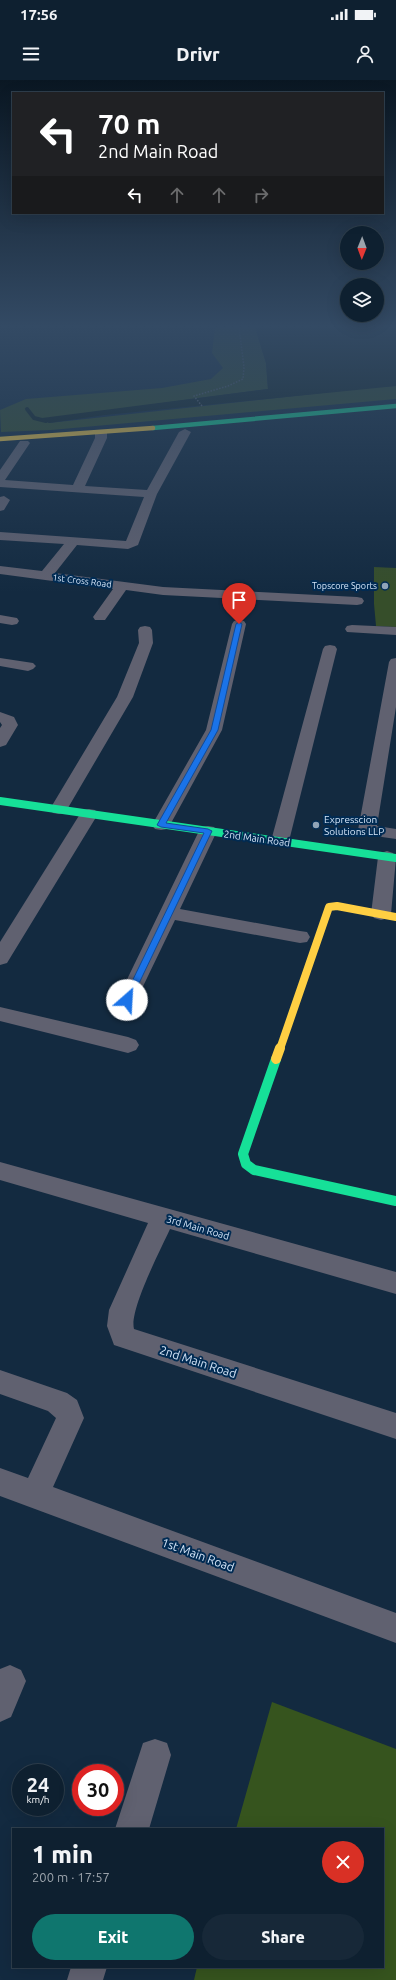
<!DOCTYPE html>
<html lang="en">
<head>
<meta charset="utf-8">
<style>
	body { margin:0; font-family:Ubuntu,sans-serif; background:#172838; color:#f1f3f6; height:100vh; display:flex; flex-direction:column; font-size:15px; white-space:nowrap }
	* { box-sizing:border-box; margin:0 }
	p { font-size:13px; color:#9ba3ab }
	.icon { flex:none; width:22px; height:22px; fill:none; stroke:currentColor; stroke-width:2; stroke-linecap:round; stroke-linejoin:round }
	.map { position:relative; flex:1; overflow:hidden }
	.drawer { position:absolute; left:12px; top:1748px; width:372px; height:140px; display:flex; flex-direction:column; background:#0e2030; border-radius:0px; box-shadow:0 4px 16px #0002,0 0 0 1px #2e3e4c }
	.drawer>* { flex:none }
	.banner { position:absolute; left:12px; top:12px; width:372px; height:122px; border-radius:0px; box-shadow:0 4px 16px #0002,0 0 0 1px #2e3e4c; background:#202124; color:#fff; overflow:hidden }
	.needle { width:26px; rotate:181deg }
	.fabs { position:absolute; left:340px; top:146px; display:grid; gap:8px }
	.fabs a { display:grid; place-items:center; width:44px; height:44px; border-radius:50%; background:#0e2030; box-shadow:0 4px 16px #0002,0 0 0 1px #2e3e4c; font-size:20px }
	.speed { position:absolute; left:12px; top:1684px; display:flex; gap:8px; font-size:20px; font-weight:700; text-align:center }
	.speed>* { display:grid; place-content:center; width:52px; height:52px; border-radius:50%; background:#0e2030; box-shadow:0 4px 16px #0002,0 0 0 1px #2e3e4c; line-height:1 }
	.speed small { font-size:10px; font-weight:400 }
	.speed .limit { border:6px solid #d22; background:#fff; color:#111 }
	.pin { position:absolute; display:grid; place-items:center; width:34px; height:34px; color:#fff; margin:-41px -17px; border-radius:50% 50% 50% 0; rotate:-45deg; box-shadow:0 0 4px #0007 }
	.pin .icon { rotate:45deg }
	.me { position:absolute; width:44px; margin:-22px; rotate:26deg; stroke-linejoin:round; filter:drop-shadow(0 0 3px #0008) }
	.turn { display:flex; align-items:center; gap:14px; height:84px; padding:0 20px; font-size:18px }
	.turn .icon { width:52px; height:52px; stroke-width:2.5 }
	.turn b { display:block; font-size:28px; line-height:34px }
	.lanes { display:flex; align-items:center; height:38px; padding:0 20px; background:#0003; justify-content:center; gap:20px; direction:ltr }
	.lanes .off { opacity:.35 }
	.round { display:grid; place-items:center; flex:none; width:42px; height:42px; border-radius:21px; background:#172838 }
	.overview { display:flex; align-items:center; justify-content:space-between; height:68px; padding:0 20px }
	h1 { font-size:24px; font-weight:800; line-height:30px }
	.primary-button { display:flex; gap:8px; margin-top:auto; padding:8px 20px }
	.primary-button a { flex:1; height:46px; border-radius:24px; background:#0f766e; color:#fff; font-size:16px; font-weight:800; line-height:46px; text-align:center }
	.primary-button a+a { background:#172838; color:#f1f3f6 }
	.status { display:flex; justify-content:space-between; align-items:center; height:28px; padding:0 20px; background:#0e2030; direction:ltr }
	.status svg { height:11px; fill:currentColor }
	header { display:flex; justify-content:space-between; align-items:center; height:52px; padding:0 20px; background:#0e2030; font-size:18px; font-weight:800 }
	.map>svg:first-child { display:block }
</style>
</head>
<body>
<div class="status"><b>17:56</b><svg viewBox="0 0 49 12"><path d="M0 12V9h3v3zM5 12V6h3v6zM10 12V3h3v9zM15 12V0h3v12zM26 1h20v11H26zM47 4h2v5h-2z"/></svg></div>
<header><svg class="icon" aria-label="menu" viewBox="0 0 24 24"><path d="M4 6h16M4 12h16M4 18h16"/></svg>Drivr<svg class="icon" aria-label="person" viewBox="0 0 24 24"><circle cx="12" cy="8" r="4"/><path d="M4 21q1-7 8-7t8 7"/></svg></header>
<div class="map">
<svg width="396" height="1900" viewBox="0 0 396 1900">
	<rect width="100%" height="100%" fill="#132a40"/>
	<path fill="#364e2a" d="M 215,247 L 255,247 L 266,283 L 268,309 L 43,339 L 49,343 L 377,307 L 396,306 L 396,319 L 51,350 L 1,352 L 0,330 L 26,319 L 162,308 L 211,299 L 223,288 L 212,273 Z
		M 374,487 L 396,488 L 396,547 L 376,546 L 374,524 Z"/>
	<path fill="#36541e" d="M 272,1622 L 396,1669 L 396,1900 L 194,1900 L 197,1887 L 383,1887 L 383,1749 L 236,1749 Z"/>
	<path fill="#0e2122" d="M 255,247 L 396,247 L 396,306 L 105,335 L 49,343 L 42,338 L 268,309 L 266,283 Z"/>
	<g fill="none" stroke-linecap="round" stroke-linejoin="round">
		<path stroke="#0e2122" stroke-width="4" d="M 27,329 L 34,338 L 46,341"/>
		<path stroke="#616776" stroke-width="1.5" stroke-dasharray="1.5 1.5" stroke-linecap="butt" d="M 202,326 L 194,316 L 228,306 L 243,299 L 244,287 L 239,247"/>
		<path fill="#606170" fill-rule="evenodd" d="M 185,349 L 191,352 L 157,414 L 138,465 L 128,469 L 77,465 L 55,493 L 163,507 L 357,517 L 362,518 L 364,521 L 362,524 L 357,525 L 163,515 L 126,510 L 105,540 L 95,540 L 93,537 L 113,509 L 0,494 L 0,486 L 42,491 L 64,464 L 0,460 L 0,452 L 126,461 L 144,417 L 0,407 L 0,390 L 20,361 L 28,361 L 30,363 L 5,400 L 73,405 L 95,358 L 95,353 L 101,350 L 107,353 L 107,358 L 85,406 L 147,410 L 179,352 Z
			M 4,416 L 10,420 L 4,430 L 0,431 L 0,417 Z
			M 0,535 L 17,538 L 19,541 L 17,544 L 12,545 L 0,543 Z
			M 239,540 L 244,541 L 246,544 L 222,650 L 170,745 L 167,749 L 161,750 L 155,749 L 152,745 L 206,650 L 232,544 L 234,541 Z
			M 352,545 L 396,547 L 396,555 L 347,552 L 345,549 L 347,546 Z
			M 145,546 L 150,547 L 152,550 L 153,563 L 133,617 L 65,733 L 59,734 L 53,733 L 50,729 L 117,617 L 139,563 L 138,550 L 140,547 Z
			M 330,565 L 335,566 L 337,569 L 289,761 L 286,765 L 280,766 L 274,765 L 271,761 L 323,569 L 325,566 Z
			M 0,578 L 33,583 L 36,586 L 33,589 L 28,591 L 0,586 Z
			M 396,578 L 396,627 L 377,746 L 396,749 L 396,759 L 361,754 L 358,750 L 389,582 L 391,579 Z
			M 0,632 L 14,637 L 18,645 L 6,665 L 0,667 L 0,648 L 2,645 L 0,642 Z
			M 89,729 L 95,730 L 98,734 L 7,883 L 0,885 L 0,862 L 80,734 L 83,730 Z
			M 208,746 L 214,747 L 217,751 L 180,829 L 300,851 L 307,852 L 310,857 L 307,862 L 300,863 L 175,840 L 134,925 L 127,927 L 120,925 L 117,920 L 199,751 L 202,747 Z
			M 387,771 L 393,773 L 396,778 L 391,834 L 388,838 L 381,840 L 374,838 L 371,834 L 378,777 L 381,773 Z
			M 0,927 L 128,957 L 136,960 L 139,965 L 136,970 L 128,973 L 0,941 Z
			M 0,1082 L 396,1192 L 396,1214 L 170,1149 C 161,1169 129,1230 134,1249 L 396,1333 L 396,1359 L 114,1265 L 107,1246 L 109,1230 L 148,1143 L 0,1100 Z
			M 0,1290 L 67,1313 L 77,1320 L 84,1338 L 53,1407 L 396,1533 L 396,1563 L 0,1416 L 0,1388 L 28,1398 L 56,1338 L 48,1331 L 0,1314 Z
			M 10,1585 L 21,1590 L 26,1601 L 11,1637 L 0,1642 L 0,1589 Z
			M 155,1659 L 167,1663 L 171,1675 L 149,1749 L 115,1749 L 143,1663 Z
			M 71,1887 L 107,1887 L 103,1900 L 67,1900 Z"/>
		<path stroke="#16e098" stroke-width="4.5" d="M 153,348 L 396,326"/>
		<path stroke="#16e098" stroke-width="8" d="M 0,721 L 396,778"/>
		<path stroke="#16e098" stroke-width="10" d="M 276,979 L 243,1074 L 246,1084 L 254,1090 L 396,1121"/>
		<path stroke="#ffcf43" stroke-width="4.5" d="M 0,359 L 153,348"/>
		<path stroke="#ffcf43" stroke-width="8" d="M 280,969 L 329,827 L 337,826 L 396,837"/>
		<path stroke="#ffcf43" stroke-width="10" d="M 276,979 L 280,968"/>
	</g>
	<linearGradient id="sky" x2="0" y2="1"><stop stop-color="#0a1723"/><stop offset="0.48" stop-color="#334a64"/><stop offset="1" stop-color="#334a64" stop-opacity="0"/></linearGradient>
	<rect width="396" height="513" fill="url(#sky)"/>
	<path fill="#1a73e8" stroke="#114b97" d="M 239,542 L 242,544 L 218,650 L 166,743 L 208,749 L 212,751 L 131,920 L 130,923 L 124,923 L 123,920 L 204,753 L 161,747 L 157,745 L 211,650 L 236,544 Z"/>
	<g fill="#90a4b8" stroke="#002b53" stroke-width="1.5">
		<circle cx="385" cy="506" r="4"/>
		<circle cx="316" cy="745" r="4"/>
	</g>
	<g text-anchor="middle" stroke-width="4" stroke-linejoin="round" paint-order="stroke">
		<g font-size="9" fill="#d4e5f8" stroke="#002b53">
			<text transform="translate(82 501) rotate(7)" y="3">1st Cross Road</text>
		</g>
		<g font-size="9" fill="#d4e5f8" stroke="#002b53" text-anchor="end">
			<text x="377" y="509">Topscore Sports</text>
		</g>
		<g font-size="10" fill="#d4e5f8" stroke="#002b53" text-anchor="start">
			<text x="324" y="743">Expresscion<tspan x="324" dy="12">Solutions LLP</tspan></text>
		</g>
		<g font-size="10" fill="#d4e5f8" stroke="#002b53">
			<text transform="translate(257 758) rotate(8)" y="4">2nd Main Road</text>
			<text transform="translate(198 1147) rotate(16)" y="4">3rd Main Road</text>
		</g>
		<g font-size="12" fill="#d4e5f8" stroke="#002b53">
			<text transform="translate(198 1282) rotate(18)" y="4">2nd Main Road</text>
			<text transform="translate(198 1475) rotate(20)" y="4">1st Main Road</text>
		</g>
	</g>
</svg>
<div class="fabs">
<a><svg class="needle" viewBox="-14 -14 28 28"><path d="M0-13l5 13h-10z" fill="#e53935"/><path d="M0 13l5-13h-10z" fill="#9ba3ab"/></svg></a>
<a><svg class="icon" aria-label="layers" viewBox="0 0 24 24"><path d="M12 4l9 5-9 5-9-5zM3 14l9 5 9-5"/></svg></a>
</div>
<div class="speed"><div>24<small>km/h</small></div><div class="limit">30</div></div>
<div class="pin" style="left:239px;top:544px;background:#d93025"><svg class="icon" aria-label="arrive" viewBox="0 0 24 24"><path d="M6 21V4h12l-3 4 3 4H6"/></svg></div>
<svg class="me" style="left:127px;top:920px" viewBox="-20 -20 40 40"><circle r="19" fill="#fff"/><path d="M0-13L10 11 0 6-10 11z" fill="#1a73e8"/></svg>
<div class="banner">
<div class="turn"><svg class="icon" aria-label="left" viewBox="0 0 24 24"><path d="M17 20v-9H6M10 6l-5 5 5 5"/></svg><div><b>70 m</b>2nd Main Road</div></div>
<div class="lanes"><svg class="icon" aria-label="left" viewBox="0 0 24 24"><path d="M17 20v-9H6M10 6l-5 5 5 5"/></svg><svg class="icon off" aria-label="ahead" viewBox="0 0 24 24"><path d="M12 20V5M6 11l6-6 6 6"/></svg><svg class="icon off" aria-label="ahead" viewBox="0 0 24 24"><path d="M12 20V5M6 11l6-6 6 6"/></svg><svg class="icon off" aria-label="right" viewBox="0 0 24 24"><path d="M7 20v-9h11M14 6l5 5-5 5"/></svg></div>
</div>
<section class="drawer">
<div class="overview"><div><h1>1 min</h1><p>200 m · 17:57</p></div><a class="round" style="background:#d93025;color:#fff"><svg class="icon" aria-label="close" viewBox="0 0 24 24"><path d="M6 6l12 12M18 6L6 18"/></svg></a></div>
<div class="primary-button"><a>Exit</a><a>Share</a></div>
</section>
</div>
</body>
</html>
